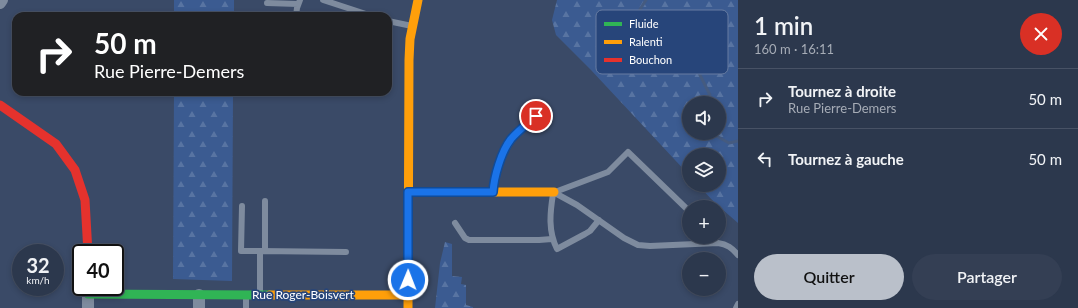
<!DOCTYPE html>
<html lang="fr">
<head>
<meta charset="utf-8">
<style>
	body { margin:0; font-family:Lato,sans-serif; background:#343f54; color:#f1f3f6; height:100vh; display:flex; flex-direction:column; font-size:15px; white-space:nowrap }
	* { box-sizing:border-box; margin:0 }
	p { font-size:13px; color:#a6acb6 }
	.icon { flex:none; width:22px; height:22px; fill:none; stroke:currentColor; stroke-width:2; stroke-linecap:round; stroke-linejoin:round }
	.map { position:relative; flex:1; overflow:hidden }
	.side { display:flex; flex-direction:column; background:#2c384d; width:340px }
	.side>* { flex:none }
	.top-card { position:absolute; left:12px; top:12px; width:380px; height:84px; border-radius:12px; box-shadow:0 2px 6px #0003,0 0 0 1px #485265; background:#202124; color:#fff; overflow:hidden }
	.controls { position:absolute; left:682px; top:96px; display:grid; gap:8px }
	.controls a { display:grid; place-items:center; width:44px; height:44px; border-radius:50%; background:#2c384d; box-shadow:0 2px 6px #0003,0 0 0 1px #485265; font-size:20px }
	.speed { position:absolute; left:12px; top:244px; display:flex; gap:8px; font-size:20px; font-weight:700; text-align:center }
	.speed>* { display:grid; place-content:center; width:52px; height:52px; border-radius:50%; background:#2c384d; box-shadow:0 2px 6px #0003,0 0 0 1px #485265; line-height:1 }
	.speed small { font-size:10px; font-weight:400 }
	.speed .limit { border:2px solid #111; border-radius:6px; background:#fff; color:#111 }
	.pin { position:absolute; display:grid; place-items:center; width:34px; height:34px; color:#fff; margin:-17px; border:2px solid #fff; border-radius:50%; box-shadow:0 1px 4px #0007 }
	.me { position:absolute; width:44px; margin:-22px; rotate:1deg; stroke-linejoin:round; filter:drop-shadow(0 0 3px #0008) }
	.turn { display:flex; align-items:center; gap:14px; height:84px; padding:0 16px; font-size:18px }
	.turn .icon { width:52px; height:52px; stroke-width:2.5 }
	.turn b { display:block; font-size:28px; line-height:34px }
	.round { display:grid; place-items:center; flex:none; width:42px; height:42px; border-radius:21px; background:#343f54 }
	.head { display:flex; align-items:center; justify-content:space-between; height:68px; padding:0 16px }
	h1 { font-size:24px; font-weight:600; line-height:30px }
	.primary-button { display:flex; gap:8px; margin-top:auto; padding:8px 16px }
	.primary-button a { flex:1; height:46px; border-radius:24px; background:#bac0ca; color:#111; font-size:16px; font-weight:600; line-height:46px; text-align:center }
	.primary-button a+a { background:#343f54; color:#f1f3f6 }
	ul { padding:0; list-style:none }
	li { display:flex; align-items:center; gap:12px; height:60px; padding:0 16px; border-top:1px solid #485265 }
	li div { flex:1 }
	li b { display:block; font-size:15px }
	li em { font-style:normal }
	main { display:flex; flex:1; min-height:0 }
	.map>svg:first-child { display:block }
</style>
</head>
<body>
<main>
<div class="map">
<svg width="738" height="308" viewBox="0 0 738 308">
	<defs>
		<pattern id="forest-firs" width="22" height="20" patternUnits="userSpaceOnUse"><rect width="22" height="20" fill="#3b5b91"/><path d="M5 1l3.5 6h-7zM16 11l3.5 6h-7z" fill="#5874a2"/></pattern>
	</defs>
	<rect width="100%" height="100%" fill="#3a4a67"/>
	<path fill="url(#forest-firs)" fill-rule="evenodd" d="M 174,0 L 234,0 L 234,16 L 174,16 Z
		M 557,0 L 738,0 L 738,223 L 715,203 L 698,185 L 719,185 L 719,155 L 689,155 L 689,175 L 591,70 L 556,35 L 552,20 ZM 689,103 L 719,103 L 719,133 L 689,133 Z
		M 174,92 L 233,92 L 232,281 L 173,279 Z
		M 445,242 L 452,244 L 452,276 L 462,277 L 461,284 L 466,285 L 466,305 L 473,307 L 473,308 L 435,308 L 440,263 Z"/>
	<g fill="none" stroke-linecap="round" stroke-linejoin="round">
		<path stroke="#455b80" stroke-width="3" d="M 646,0 L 634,19 L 633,27 L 636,40 L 646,46 L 668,50 L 697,69 L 710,95 L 694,103
			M 711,133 L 729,143 L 738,141"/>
		<path stroke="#7e8b9e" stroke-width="6" d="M 323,0 L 372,16
			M 267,3 L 298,4
			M 296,16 L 297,8 L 300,0
			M 388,21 L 412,26
			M 493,191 C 493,182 496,175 499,166 C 509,138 520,130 542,110
			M 555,192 L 608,172 L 628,152 L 689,211
			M 555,193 L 577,205 L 624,238 L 638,245 L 650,246 L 718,243 C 727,244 732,248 738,255
			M 553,194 C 550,213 548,231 557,249 L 585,234 L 590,231 L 599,220
			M 242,206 L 241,251 L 260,251
			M 455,223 L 465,238 L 469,240 L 539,240 L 552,239
			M 265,251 L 265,201
			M 260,293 L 260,251 L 346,252
			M 246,308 L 246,296
			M 736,308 L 738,304"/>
		<path stroke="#7e8b9e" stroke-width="12" d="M 0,3 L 2,0
			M 88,287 L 88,308
			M 199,308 L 199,295"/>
		<path stroke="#30b455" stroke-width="9" d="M 88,294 L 270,295"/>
		<path stroke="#ff9f0a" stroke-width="9" d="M 409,192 L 554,192
			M 270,295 L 408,295
			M 408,308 L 409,60 L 410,39 L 418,0"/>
		<path stroke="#e5322d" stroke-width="9" d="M 0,105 L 56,144 L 75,170 L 85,200 L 88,253"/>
	</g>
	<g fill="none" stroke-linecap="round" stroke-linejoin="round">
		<defs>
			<path id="route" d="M 408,280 L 408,192 L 493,192 C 494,177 501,152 511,139 C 518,131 528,123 536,116"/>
		</defs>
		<use href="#route" stroke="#114b97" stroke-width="10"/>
		<use href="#route" stroke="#1a73e8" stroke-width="7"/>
	</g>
	<g text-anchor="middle" stroke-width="3.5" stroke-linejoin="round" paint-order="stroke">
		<g font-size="12" fill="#fff" stroke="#27457a">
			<text x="303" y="299">Rue Roger-Boisvert</text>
		</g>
	</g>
	<rect x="596" y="10" width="132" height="64" rx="6" fill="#27457a" stroke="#687da2" stroke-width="1"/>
	<rect x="604" y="22" width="18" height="4" fill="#30b455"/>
	<rect x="604" y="40" width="18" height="4" fill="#ff9f0a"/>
	<rect x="604" y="58" width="18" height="4" fill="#e5322d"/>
	<g font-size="11" fill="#fff">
		<text x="629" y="28">Fluide</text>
		<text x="629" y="46">Ralenti</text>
		<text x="629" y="64">Bouchon</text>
	</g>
</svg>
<div class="controls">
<a><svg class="icon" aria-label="sound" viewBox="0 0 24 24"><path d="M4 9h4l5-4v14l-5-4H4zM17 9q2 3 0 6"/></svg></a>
<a><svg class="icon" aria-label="layers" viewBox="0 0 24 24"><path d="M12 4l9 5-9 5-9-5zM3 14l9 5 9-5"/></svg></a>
<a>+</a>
<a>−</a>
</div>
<div class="speed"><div>32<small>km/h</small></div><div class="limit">40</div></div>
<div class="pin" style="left:536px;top:116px;background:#d93025"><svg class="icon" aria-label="arrive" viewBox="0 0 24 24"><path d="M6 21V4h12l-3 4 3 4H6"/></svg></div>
<svg class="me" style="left:408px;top:280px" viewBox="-20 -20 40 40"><circle r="17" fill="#1a73e8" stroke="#fff" stroke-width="3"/><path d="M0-11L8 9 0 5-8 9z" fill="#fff"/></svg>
<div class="top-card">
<div class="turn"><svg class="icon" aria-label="right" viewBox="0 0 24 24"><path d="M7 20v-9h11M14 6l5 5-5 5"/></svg><div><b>50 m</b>Rue Pierre-Demers</div></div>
</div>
</div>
<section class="side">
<div class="head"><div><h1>1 min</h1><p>160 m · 16:11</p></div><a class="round" style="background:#d93025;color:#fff"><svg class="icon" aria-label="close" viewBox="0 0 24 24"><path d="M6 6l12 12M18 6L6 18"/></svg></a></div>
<ul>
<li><svg class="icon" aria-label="right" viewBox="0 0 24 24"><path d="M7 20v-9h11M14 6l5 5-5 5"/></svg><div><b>Tournez à droite</b><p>Rue Pierre-Demers</p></div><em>50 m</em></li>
<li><svg class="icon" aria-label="left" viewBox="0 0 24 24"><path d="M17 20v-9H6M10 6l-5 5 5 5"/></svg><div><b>Tournez à gauche</b></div><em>50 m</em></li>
</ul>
<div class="primary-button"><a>Quitter</a><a>Partager</a></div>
</section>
</main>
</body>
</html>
